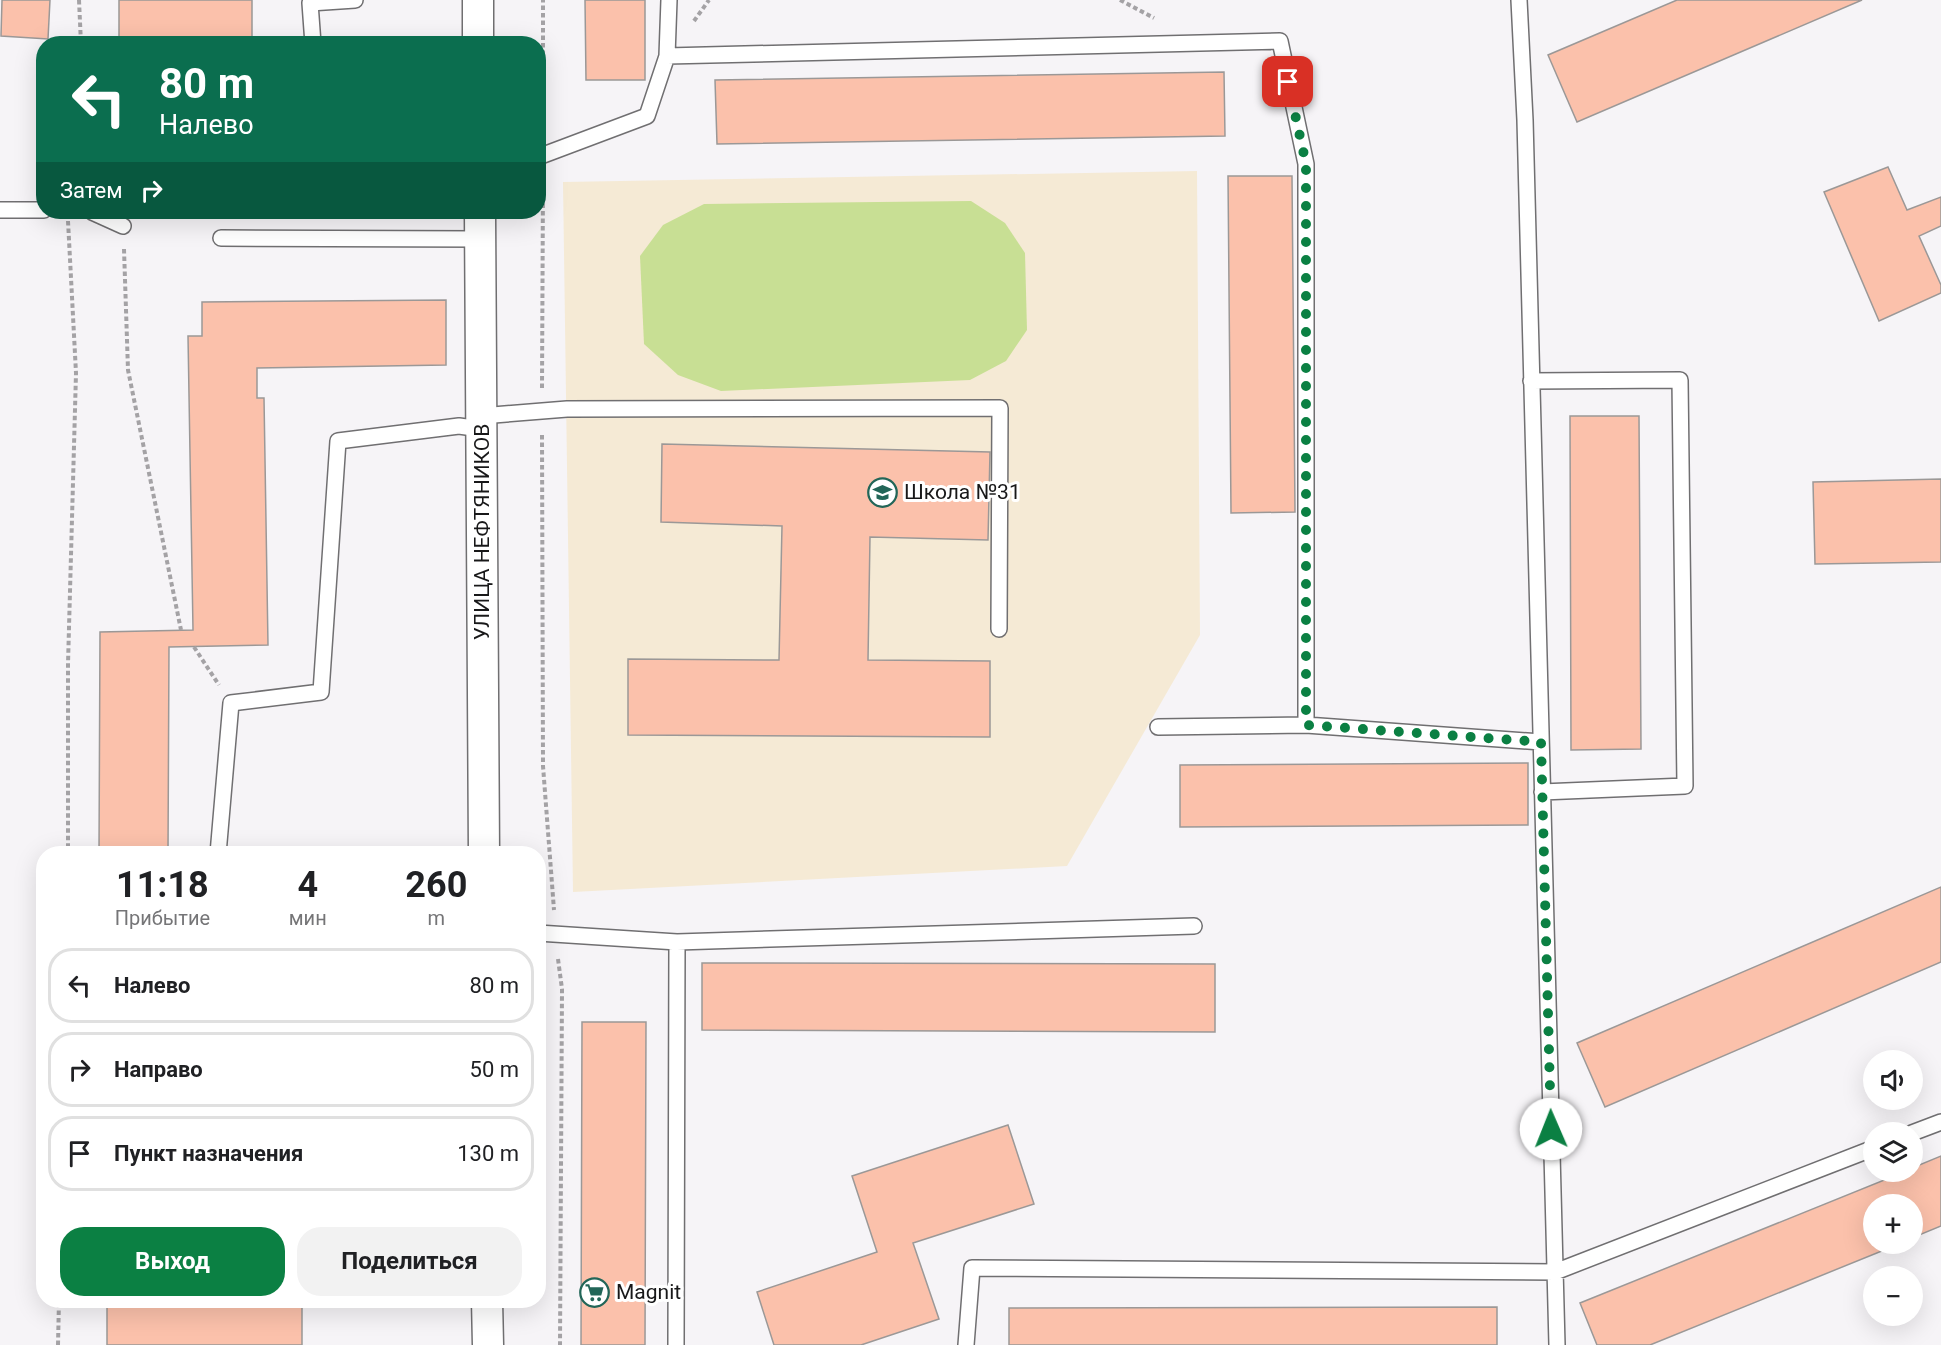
<!DOCTYPE html>
<html lang="ru">
<head>
<meta charset="utf-8">
<style>
	body { margin:0; font-family:Roboto,sans-serif; background:#f2f2f2; color:#202124; height:100vh; display:flex; flex-direction:column; font-size:22px; white-space:nowrap }
	* { box-sizing:border-box; margin:0 }
	p { font-size:20px; color:#757577 }
	.icon { flex:none; width:33px; height:33px; fill:none; stroke:currentColor; stroke-width:2; stroke-linecap:round; stroke-linejoin:round }
	.map { position:relative; flex:1; overflow:hidden }
	.sheet { position:absolute; left:36px; top:846px; width:510px; height:462px; display:flex; flex-direction:column; background:#fff; border-radius:24px; box-shadow:0 6px 24px #0002 }
	.sheet>* { flex:none }
	.hud { position:absolute; left:36px; top:36px; width:510px; height:183px; border-radius:24px; box-shadow:0 6px 24px #0002; background:#0b6e4f; color:#fff; overflow:hidden }
	.tools { position:absolute; left:1863px; top:1050px; display:grid; gap:12px }
	.tools a { display:grid; place-items:center; width:60px; height:60px; border-radius:50%; background:#fff; box-shadow:0 6px 24px #0002; font-size:30px }
	.pin { position:absolute; display:grid; place-items:center; width:51px; height:51px; color:#fff; margin:-26px; border-radius:12px; box-shadow:0 3px 9px #0006 }
	.me { position:absolute; width:66px; margin:-33px; rotate:359deg; stroke-linejoin:round; filter:drop-shadow(0 0 4px #0008) }
	.turn { display:flex; align-items:center; gap:21px; height:126px; padding:0 24px; font-size:27px }
	.turn .icon { width:78px; height:78px; stroke-width:2.5 }
	.turn b { display:block; font-size:42px; line-height:51px }
	.then { display:flex; align-items:center; height:57px; padding:0 24px; background:#0003; gap:12px; font-size:22px }
	.eta { display:flex; justify-content:space-evenly; align-items:center; height:102px; text-align:center }
	.eta b { font-size:36px; font-weight:700; line-height:42px }
	.button { display:flex; gap:12px; margin-top:auto; padding:12px 24px }
	.button a { flex:1; height:69px; border-radius:24px; background:#0b8043; color:#fff; font-size:24px; font-weight:700; line-height:69px; text-align:center }
	.button a+a { background:#f2f2f2; color:#202124 }
	ul { padding:0; list-style:none }
	li { display:flex; align-items:center; gap:18px; height:75px; margin:0 12px 9px; padding:0 12px; border:3px solid #e0e0e0; border-radius:24px }
	li div { flex:1 }
	li b { display:block; font-size:22px }
	li em { font-style:normal }
	.map>svg:first-child { display:block }
</style>
</head>
<body>
<div class="map">
<svg width="1941" height="1345" viewBox="0 0 1941 1345">
	<rect width="100%" height="100%" fill="#f6f4f7"/>
	<path fill="#f5ead5" d="M 1197,171 L 1200,635 L 1067,866 L 573,892 L 563,182 Z"/>
	<path fill="#c8df94" d="M 971,201 L 1005,223 L 1025,253 L 1027,330 L 1006,361 L 970,380 L 721,391 L 678,375 L 644,344 L 640,256 L 663,225 L 704,204 Z"/>
	<path fill="#fbc1ab" stroke="#9b9897" stroke-width="1.5" d="M 2,0 L 50,0 L 48,39 L 1,36 Z
		M 119,0 L 252,0 L 252,44 L 119,44 Z
		M 585,0 L 645,0 L 645,80 L 586,80 Z
		M 1677,0 L 1862,0 L 1577,122 L 1548,55 Z
		M 1224,72 L 1225,136 L 717,144 L 715,80 Z
		M 1888,167 L 1907,210 L 1941,197 L 1941,226 L 1919,236 L 1941,285 L 1941,293 L 1879,321 L 1824,192 Z
		M 1228,176 L 1292,176 L 1295,512 L 1231,513 Z
		M 446,300 L 446,365 L 257,368 L 257,398 L 264,398 L 268,645 L 169,647 L 168,854 L 99,854 L 100,632 L 193,630 L 188,336 L 202,336 L 202,302 Z
		M 1570,416 L 1639,416 L 1641,749 L 1571,750 Z
		M 662,444 L 990,452 L 988,540 L 870,537 L 868,660 L 990,661 L 990,737 L 628,735 L 628,659 L 779,660 L 782,526 L 661,522 Z
		M 1941,479 L 1941,562 L 1815,564 L 1813,482 Z
		M 1528,763 L 1528,825 L 1180,827 L 1180,765 Z
		M 1941,887 L 1941,962 L 1605,1107 L 1577,1043 Z
		M 702,963 L 1215,964 L 1215,1032 L 702,1030 Z
		M 582,1022 L 646,1022 L 645,1345 L 581,1345 Z
		M 1008,1125 L 1034,1204 L 913,1243 L 939,1319 L 861,1345 L 774,1345 L 757,1292 L 877,1252 L 852,1176 Z
		M 1941,1156 L 1941,1226 L 1912,1238 L 1912,1204 L 1874,1204 L 1874,1244 L 1899,1244 L 1650,1345 L 1597,1345 L 1580,1303 L 1904,1172 L 1912,1172 L 1912,1168 Z
		M 107,1300 L 302,1300 L 302,1345 L 107,1345 Z
		M 1497,1307 L 1497,1345 L 1009,1345 L 1009,1308 Z"/>
	<g fill="none" stroke-linecap="round" stroke-linejoin="round">
		<defs>
			<path id="lane" d="M 669,0 L 667,56 L 1280,41 L 1306,164 L 1306,725 L 1158,727
				M 1519,0 L 1525,120 L 1557,1345
				M 313,44 L 310,3 L 355,0
				M 538,157 L 647,116 L 667,56
				M 0,210 L 44,210
				M 92,212 L 123,226
				M 221,238 L 480,239
				M 1531,381 L 1680,380 L 1685,786 L 1542,792
				M 481,416 L 567,409 L 1000,408 L 999,629
				M 1306,725 L 1541,742
				M 218,854 L 231,703 L 321,692 L 338,441 L 459,426 L 481,429
				M 538,933 L 677,942 L 676,1345
				M 677,942 L 1194,926
				M 1912,1133 L 1941,1122
				M 966,1345 L 972,1268 L 1555,1272 L 1874,1148"/>
			<path id="street" d="M 478,0 L 478,44
				M 480,212 L 484,854
				M 487,1300 L 488,1345"/>
		</defs>
		<use href="#lane" stroke="#706f71" stroke-width="18"/>
		<use href="#street" stroke="#706f71" stroke-width="33"/>
		<path stroke="#a4a2a5" stroke-width="4" stroke-dasharray="4.5 3" stroke-linecap="butt" d="M 79,0 L 81,44
			M 1120,0 L 1154,18
			M 694,21 L 709,0
			M 543,130 L 543,0
			M 68,221 L 76,373 L 68,664 L 68,854
			M 124,249 L 128,370 L 181,630
			M 542,388 L 543,180
			M 542,435 L 543,766 L 554,910
			M 194,647 L 219,685
			M 558,959 L 562,989 L 560,1345
			M 58,1345 L 59,1300"/>
		<use href="#lane" stroke="#fff" stroke-width="15"/>
		<use href="#street" stroke="#fff" stroke-width="30"/>
	</g>
	<g fill="none" stroke-linecap="round" stroke-linejoin="round">
		<path stroke="#0b8043" stroke-width="10" stroke-dasharray="0 18" d="M 1288,82 L 1306,164 L 1306,725 L 1541,742 L 1551,1129"/>
	</g>
	<defs>
		<symbol id="school-ring" viewBox="-11 -11 22 22"><circle r="9.5" fill="#fff" stroke="#226658" stroke-width="1.5"/><path d="M0-5L7-2L0 1L-7-2ZM-4 1L0 2.5L4 1V4Q0 6-4 4Z" fill="#226658"/></symbol>
		<symbol id="supermarket-ring" viewBox="-11 -11 22 22"><circle r="9.5" fill="#fff" stroke="#226658" stroke-width="1.5"/><path d="M-6-5.5h2.5l.6 2H6L4.5 2H-2.5L-4.4-4H-6ZM-1.5 3.2a1.3 1.3 0 1 0 .1 0ZM3 3.2a1.3 1.3 0 1 0 .1 0Z" fill="#226658"/></symbol>
	</defs>
	<g fill-rule="evenodd">
		<use href="#school-ring" x="866" y="476" width="33" height="33"/>
		<use href="#supermarket-ring" x="578" y="1276" width="33" height="33"/>
	</g>
	<g text-anchor="middle" stroke-width="6" stroke-linejoin="round" paint-order="stroke">
		<g font-size="21" fill="#181819" stroke="#fff" text-anchor="start">
			<text x="904" y="499">Школа №31</text>
			<text x="616" y="1299">Magnit</text>
		</g>
		<g font-size="21" fill="#181819" stroke="#fff">
			<text transform="translate(482 532) rotate(-90)" y="7">УЛИЦА НЕФТЯНИКОВ</text>
		</g>
	</g>
</svg>
<div class="tools">
<a><svg class="icon" aria-label="sound" viewBox="0 0 24 24"><path d="M4 9h4l5-4v14l-5-4H4zM17 9q2 3 0 6"/></svg></a>
<a><svg class="icon" aria-label="layers" viewBox="0 0 24 24"><path d="M12 4l9 5-9 5-9-5zM3 14l9 5 9-5"/></svg></a>
<a>+</a>
<a>−</a>
</div>
<div class="pin" style="left:1288px;top:82px;background:#d93025"><svg class="icon" aria-label="arrive" viewBox="0 0 24 24"><path d="M6 21V4h12l-3 4 3 4H6"/></svg></div>
<svg class="me" style="left:1551px;top:1129px" viewBox="-20 -20 40 40"><circle r="19" fill="#fff"/><path d="M0-13L10 11 0 6-10 11z" fill="#0b8043"/></svg>
<div class="hud">
<div class="turn"><svg class="icon" aria-label="left" viewBox="0 0 24 24"><path d="M17 20v-9H6M10 6l-5 5 5 5"/></svg><div><b>80 m</b>Налево</div></div>
<div class="then">Затем<svg class="icon" aria-label="right" viewBox="0 0 24 24"><path d="M7 20v-9h11M14 6l5 5-5 5"/></svg></div>
</div>
<section class="sheet">
<div class="eta">
<div><b>11:18</b><p>Прибытие</p></div>
<div><b>4</b><p>мин</p></div>
<div><b>260</b><p>m</p></div>
</div>
<ul>
<li><svg class="icon" aria-label="left" viewBox="0 0 24 24"><path d="M17 20v-9H6M10 6l-5 5 5 5"/></svg><div><b>Налево</b></div><em>80 m</em></li>
<li><svg class="icon" aria-label="right" viewBox="0 0 24 24"><path d="M7 20v-9h11M14 6l5 5-5 5"/></svg><div><b>Направо</b></div><em>50 m</em></li>
<li><svg class="icon" aria-label="arrive" viewBox="0 0 24 24"><path d="M6 21V4h12l-3 4 3 4H6"/></svg><div><b>Пункт назначения</b></div><em>130 m</em></li>
</ul>
<div class="button"><a>Выход</a><a>Поделиться</a></div>
</section>
</div>
</body>
</html>
